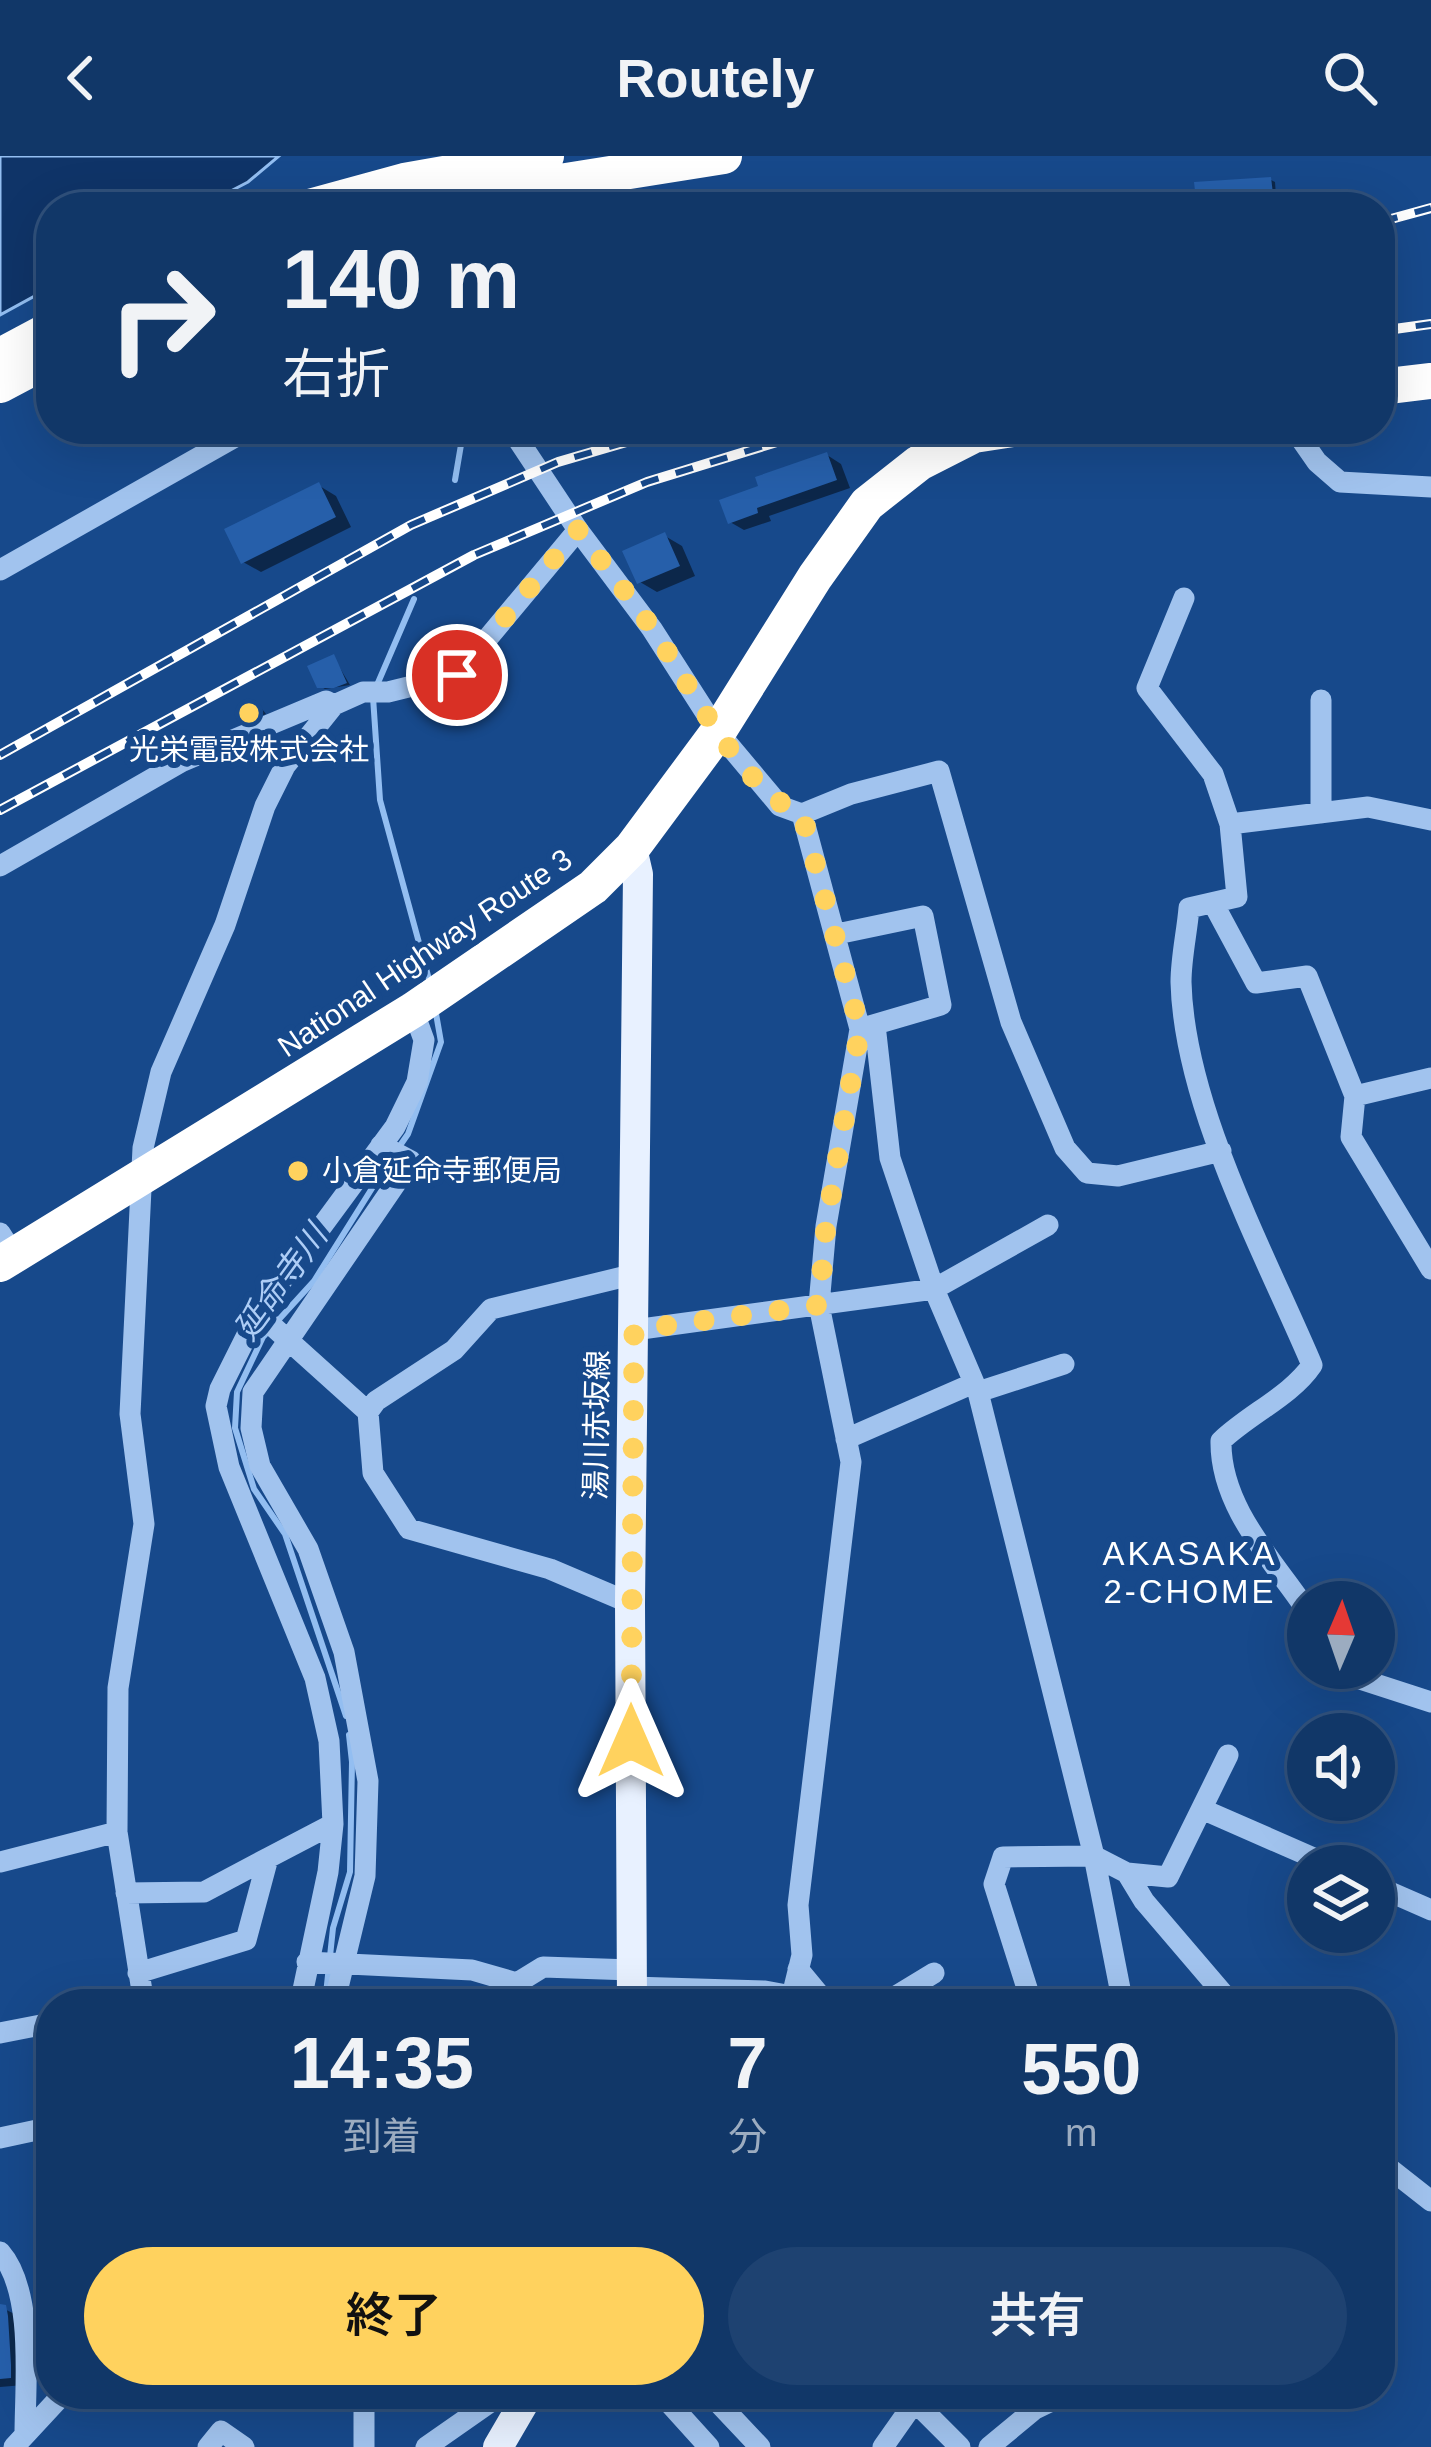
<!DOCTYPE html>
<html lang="ja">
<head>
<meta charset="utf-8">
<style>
	body { margin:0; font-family:Helvetica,"Noto Sans JP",sans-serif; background:#1e4271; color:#f1f3f6; height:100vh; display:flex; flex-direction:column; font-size:45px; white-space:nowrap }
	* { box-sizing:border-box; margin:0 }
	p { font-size:39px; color:#9cacc0 }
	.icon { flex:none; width:66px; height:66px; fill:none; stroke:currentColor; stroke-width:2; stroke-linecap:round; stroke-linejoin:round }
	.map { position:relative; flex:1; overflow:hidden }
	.side { position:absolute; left:36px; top:1833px; width:1359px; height:420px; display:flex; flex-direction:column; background:#113768; border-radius:48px; box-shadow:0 12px 48px #0002,0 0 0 3px #30517c }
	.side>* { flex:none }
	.banner { position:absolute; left:36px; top:36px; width:1359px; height:252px; border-radius:48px; box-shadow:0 12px 48px #0002,0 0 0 3px #30517c; background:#113768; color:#f1f3f6; overflow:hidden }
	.needle { width:78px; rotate:2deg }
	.fabs { position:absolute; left:1287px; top:1425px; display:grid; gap:24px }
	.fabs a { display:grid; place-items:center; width:108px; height:108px; border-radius:50%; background:#113768; box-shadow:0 12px 48px #0002,0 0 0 3px #30517c; font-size:60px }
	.pin { position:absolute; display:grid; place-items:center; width:102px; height:102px; color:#fff; margin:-51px; border:6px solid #fff; border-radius:50%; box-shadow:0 3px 12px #0007 }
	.me { position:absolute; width:132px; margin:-66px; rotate:0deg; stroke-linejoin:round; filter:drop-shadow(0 0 9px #0008) }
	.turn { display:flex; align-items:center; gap:42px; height:252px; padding:0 48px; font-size:54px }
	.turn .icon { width:156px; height:156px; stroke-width:2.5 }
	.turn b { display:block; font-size:84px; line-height:102px }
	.eta { display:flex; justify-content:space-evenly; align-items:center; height:204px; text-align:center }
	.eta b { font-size:72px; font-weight:600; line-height:84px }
	.cta { display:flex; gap:24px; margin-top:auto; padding:24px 48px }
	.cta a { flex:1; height:138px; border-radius:72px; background:#ffd25e; color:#111; font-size:48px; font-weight:600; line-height:138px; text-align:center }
	.cta a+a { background:#1e4271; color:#f1f3f6 }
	header { display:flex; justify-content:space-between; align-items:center; height:156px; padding:0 48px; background:#113768; font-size:54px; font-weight:600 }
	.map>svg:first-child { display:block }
</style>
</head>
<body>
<header><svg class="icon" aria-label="back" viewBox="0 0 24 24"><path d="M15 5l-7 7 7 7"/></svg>Routely<svg class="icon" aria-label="search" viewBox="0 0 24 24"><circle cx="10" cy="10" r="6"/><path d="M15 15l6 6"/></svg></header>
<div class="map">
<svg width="1431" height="2291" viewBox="0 0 1431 2291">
	<rect width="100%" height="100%" fill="#17498b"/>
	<path fill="#0f3468" stroke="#93bef1" stroke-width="3" d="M 0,0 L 279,0 L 248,26 L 200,51 L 51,51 L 51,131 L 0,159 Z"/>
	<path fill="#0007" d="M 1271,24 L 1275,26 L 1276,40 L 1198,42 Z
		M 827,299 L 841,308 L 850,332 L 769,360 L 771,365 L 744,374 L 730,366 Z
		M 318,329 L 336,340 L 351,371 L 261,416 L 243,406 Z
		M 665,380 L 682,390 L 695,420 L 657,436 L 640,426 Z
		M 334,502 L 350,529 L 325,533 L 320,530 Z
		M 255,544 L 266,558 L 246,566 L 241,563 L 236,555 Z
		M 0,2151 L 19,2160 L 24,2229 L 0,2231 Z"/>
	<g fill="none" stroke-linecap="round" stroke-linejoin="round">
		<path stroke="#93bef1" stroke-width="6" d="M 455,324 L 462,283 L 459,273
			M 377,529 L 414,443
			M 373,541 L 380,644 L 430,827
			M 399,991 L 408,978 L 441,886 L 435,852
			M 346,1560 L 285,1378 L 254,1333 L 235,1272 L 237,1236 L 263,1181 L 314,1125 L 391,1002
			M 326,1838 L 333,1772 L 350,1716 L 352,1606 L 349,1579"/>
	</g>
	<path fill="#265faa" d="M 1271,21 L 1273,38 L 1196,44 L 1194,26 Z
		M 827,296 L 837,324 L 757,352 L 758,357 L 728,368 L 719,344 L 758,330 L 755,321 Z
		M 319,326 L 336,361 L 241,408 L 224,373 Z
		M 665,376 L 680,410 L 637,428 L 622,395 Z
		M 334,498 L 347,527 L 334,532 L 317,532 L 307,510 Z
		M 0,2148 L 6,2149 L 8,2160 L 11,2209 L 11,2222 L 0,2223 Z"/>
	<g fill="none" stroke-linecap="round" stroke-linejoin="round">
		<path stroke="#a1c3ee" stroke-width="21" d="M 511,273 L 578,374 L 652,473 L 718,576 L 780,650 L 802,658 L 851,638 L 939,615 L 1011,866 L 1065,992 L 1087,1017 L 1118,1020 L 1221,995
			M 1294,273 L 1317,306 L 1340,326 L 1431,331
			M 0,414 L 249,273
			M 1184,442 L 1147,532 L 1213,618 L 1230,668
			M 1321,657 L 1321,544
			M 0,710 L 183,605 L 326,545 L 334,549 L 363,536 L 388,536 L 457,519 L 578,374
			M 1213,747 L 1256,827 L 1307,820 L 1355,940 L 1351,981 L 1431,1113
			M 837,778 L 923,760 L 941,849 L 866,871
			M 875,869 L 890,1002 L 934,1133 L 978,1236 L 1094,1700 L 1123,1848
			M 1355,940 L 1431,922
			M 0,1077 L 14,1099
			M 258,1157 L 368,1256
			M 634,1174 L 934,1133 L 1048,1069
			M 978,1236 L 1064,1208
			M 846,1283 L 974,1227
			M 630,1447 L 550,1413 L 409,1373 L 373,1317 L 368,1256 L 376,1245 L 454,1194 L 491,1153 L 635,1118
			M 1308,1456 C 1273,1404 1220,1351 1221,1285 C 1249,1258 1291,1240 1312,1209 C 1264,1096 1184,949 1181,826 C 1181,802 1187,776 1189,752 L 1237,741 L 1230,668 L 1368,651 L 1431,664
			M 1351,1512 L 1360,1523 L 1431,1546
			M 1204,1654 L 1332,1710
			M 0,1706 L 117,1676
			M 1127,1717 L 1144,1745 L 1232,1848
			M 1374,1729 L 1431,1754
			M 126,1737 L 204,1736 L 268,1702
			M 307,1806 L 472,1814 L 517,1827 L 543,1811 L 632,1814
			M 798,1813 L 827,1848
			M 138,1817 L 246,1784 L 268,1702 L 333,1668
			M 632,1831 L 765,1835 L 792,1840
			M 144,1848 L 117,1676 L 118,1532 L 144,1368 L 130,1258 L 143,992 L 161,916 L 225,769 L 265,650 L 285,610 L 334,549
			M 300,1848 L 328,1716 L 333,1668 L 329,1585 L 315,1522 L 229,1311 L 216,1250 L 220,1233 L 258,1157 L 395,971 L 417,926 L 424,884 L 413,854
			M 334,1848 L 365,1720 L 368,1625 L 344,1496 L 308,1393 L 260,1310 L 251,1272 L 253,1236 L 411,1005 L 381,989
			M 790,1848 L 802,1799 L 798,1749 L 851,1306 L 819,1149 L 826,1070 L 860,873 L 802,658
			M 883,1848 L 934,1817
			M 1032,1848 L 994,1728 L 1003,1701 L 1094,1700 L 1127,1717 L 1168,1721 L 1228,1599
			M 0,1877 L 51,1867
			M 0,1982 L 51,1971
			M 1380,2005 L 1431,2045
			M 0,2096 C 35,2136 25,2228 25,2278
			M 364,2238 L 364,2291
			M 661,2238 L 709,2291
			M 710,2238 L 760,2291
			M 907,2238 L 960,2291
			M 14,2291 L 63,2238
			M 208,2291 L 221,2275 L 244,2291
			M 426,2291 L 502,2238
			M 883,2291 L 914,2247 L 929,2238
			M 989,2291 L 1035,2253 L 1066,2238"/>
		<path stroke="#e8f1ff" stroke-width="30" d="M 632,692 L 638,718 L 630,1447 L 632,1848
			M 498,2291 L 529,2238"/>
		<path stroke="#fff" stroke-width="36" d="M 309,51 L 404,25 L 546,0
			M 402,51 L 724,0
			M 0,200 L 51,173
			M 0,229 L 51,202
			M 1380,231 L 1431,225
			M 0,1108 L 413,854 L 593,731 L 632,692 L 718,576 L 815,421 L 867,348 L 919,307 L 974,279 L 1013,273"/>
		<defs>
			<path id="rail" d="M 1380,66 L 1431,52
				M 1380,175 L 1431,168
				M 0,599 L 411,369 L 558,306 L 671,273
				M 0,654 L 474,399 L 647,326 L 819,273"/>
		</defs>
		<use href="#rail" stroke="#fff" stroke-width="10"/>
		<use href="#rail" stroke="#17498b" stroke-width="6" stroke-dasharray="18" stroke-linecap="butt"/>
	</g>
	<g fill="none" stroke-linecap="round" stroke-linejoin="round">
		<path stroke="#ffd25e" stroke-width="21" stroke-dasharray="0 37.8" d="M 457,519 L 578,374 C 602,406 628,438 651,471 C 688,524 742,636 802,658 L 860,873 L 826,1070 L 819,1149 L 634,1174 L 631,1585"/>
	</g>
	<g fill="#ffd25e" stroke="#17498b" stroke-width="4.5">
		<circle cx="249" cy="557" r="12"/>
		<circle cx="298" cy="1015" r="12"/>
	</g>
	<g text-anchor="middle" stroke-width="12" stroke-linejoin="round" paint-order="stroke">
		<g font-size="30" fill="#fff" stroke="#17498b">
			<text x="249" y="604">光栄電設株式会社</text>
			<text x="322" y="1025" text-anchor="start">小倉延命寺郵便局</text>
		</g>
		<g font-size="30" fill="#fff" stroke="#17498b">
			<text transform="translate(425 797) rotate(-34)" y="10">National Highway Route 3</text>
			<text transform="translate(597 1269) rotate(-89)" y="10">湯川赤坂線</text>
		</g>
		<g font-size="33" font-style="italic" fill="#adcdf6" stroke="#17498b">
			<text transform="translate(280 1126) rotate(-54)" y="12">延命寺川</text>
		</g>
		<g font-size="33" letter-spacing="3" fill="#fff" stroke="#17498b">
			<text x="1190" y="1409">AKASAKA<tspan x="1190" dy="38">2-CHOME</tspan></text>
		</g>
	</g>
</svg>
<div class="fabs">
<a><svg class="needle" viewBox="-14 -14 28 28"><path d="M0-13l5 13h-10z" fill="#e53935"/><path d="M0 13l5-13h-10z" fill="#9cacc0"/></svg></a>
<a><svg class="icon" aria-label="sound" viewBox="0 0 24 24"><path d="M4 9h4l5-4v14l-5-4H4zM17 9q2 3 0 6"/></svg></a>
<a><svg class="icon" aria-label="layers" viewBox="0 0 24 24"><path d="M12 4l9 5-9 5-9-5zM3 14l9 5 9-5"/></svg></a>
</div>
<div class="pin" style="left:457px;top:519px;background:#d93025"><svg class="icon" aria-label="arrive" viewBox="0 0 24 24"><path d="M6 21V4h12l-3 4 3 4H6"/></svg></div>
<svg class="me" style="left:631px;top:1585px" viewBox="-20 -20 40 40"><path d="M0-17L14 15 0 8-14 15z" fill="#ffd25e" stroke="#fff" stroke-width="4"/></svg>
<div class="banner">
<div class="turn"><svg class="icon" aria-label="right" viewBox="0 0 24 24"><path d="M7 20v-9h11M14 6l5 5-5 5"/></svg><div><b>140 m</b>右折</div></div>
</div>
<section class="side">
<div class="eta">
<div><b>14:35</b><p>到着</p></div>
<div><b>7</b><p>分</p></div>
<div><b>550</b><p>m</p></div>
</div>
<div class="cta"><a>終了</a><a>共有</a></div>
</section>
</div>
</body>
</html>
